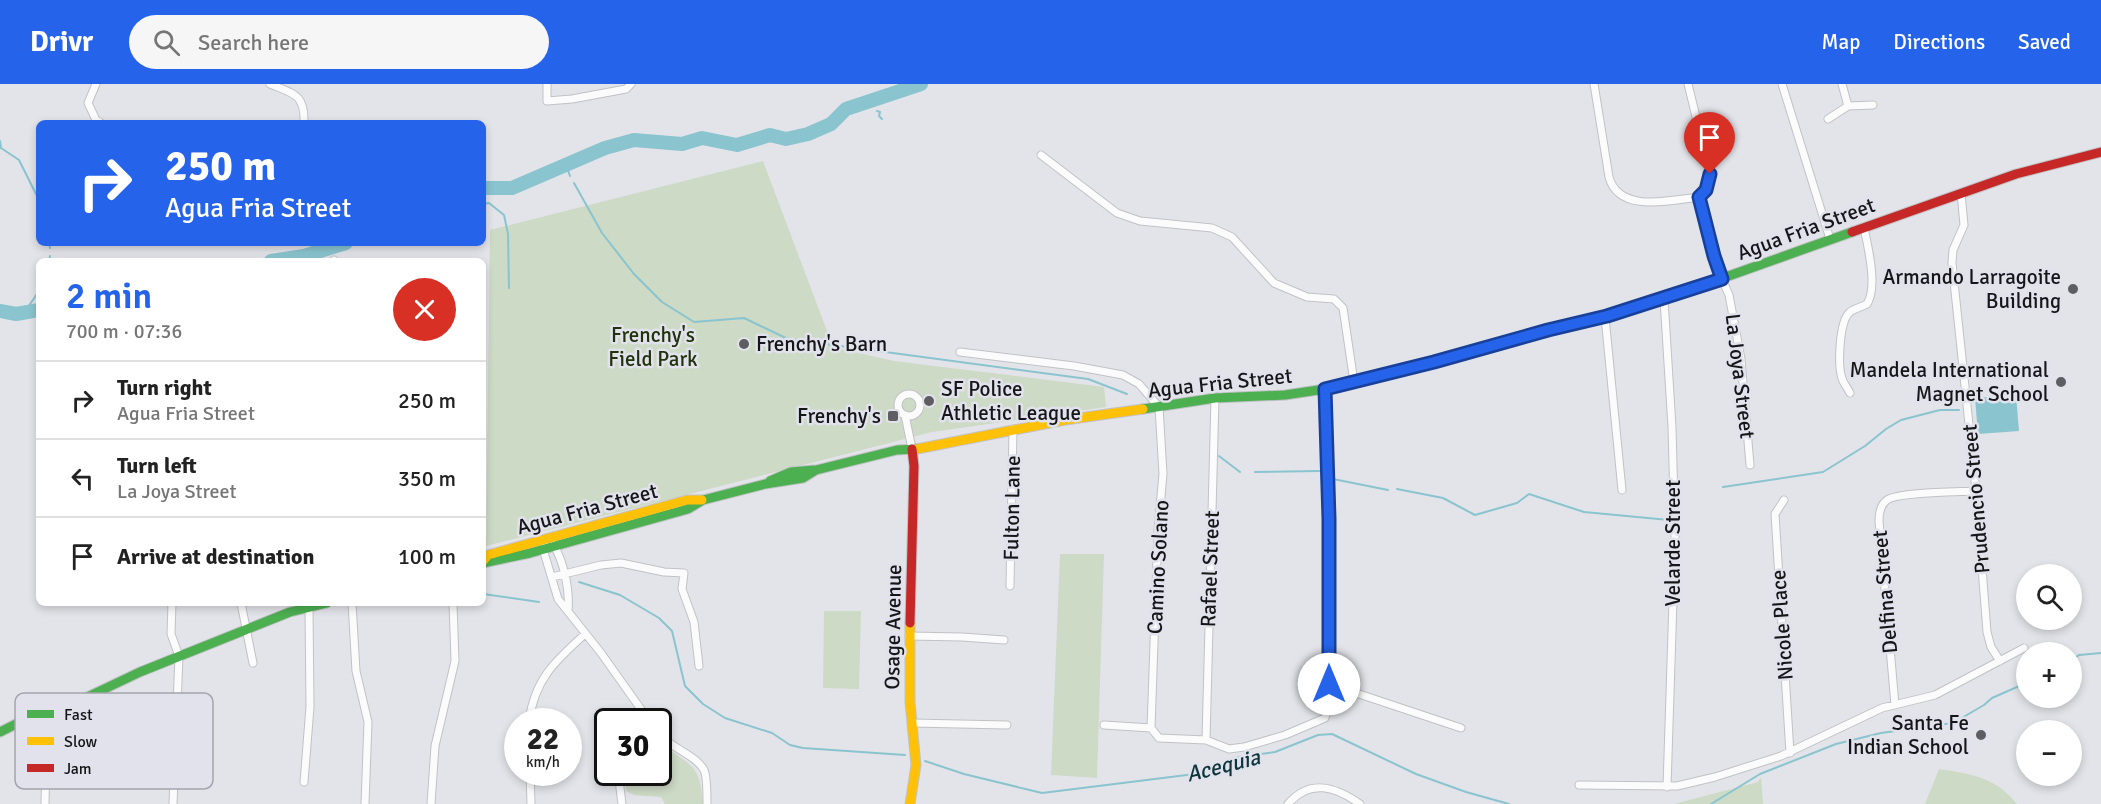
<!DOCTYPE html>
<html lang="en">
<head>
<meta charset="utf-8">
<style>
	body { margin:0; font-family:Signika,sans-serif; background:#f6f6f6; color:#222; height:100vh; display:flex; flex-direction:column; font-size:22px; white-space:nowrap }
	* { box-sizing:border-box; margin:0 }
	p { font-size:20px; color:#767676 }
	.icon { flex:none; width:33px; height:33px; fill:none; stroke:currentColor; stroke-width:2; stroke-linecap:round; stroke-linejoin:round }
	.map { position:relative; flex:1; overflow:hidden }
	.drawer { position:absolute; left:36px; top:174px; width:450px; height:348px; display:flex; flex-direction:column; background:#fff; border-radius:9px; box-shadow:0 3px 9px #0003 }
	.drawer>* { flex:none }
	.guide { position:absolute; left:36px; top:36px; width:450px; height:126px; border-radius:9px; box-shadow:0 3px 9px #0003; background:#2563eb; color:#fff; overflow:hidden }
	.controls { position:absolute; left:2016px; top:480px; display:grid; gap:12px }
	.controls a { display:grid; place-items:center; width:66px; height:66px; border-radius:50%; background:#fff; box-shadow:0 3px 9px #0003; font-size:30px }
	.speed { position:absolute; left:504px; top:624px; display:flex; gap:12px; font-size:30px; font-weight:700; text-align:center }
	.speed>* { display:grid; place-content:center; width:78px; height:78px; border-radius:50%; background:#fff; box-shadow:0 3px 9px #0003; line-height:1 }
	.speed small { font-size:15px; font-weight:400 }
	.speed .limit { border:3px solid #111; border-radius:9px; background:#fff; color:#111 }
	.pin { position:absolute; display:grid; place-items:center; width:51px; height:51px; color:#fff; margin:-62px -26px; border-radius:50% 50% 50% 0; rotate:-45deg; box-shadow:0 0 6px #0007 }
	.pin .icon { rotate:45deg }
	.me { position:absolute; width:66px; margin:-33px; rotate:0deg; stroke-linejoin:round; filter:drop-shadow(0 0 4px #0008) }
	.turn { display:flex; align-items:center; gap:21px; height:126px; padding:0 30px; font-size:27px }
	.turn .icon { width:78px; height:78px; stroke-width:2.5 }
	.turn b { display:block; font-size:42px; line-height:51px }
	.round { display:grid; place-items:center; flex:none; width:63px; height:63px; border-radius:32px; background:#f6f6f6 }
	.head { display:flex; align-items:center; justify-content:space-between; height:102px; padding:0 30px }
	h1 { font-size:36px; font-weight:600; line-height:45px; color:#2563eb }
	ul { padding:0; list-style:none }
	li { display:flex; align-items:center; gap:18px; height:78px; padding:0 30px; border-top:2px solid #e0e0e0 }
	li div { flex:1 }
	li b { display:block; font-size:22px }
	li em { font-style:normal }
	header { display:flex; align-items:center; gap:36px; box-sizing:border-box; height:84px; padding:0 30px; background:#2563eb; color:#fff }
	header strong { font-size:28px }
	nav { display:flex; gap:33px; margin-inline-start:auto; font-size:21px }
	.search { width:420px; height:54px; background:#f6f6f6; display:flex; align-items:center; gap:15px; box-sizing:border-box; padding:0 21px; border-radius:33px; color:#767676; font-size:22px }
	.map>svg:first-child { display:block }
</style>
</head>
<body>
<header>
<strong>Drivr</strong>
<div class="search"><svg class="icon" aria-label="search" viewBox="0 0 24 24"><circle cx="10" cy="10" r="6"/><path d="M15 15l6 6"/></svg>Search here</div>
<nav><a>Map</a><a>Directions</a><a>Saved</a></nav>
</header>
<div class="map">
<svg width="2101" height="720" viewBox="0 0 2101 720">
	<rect width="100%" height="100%" fill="#e3e4e9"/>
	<path fill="#cddac5" d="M 763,77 L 833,263 L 894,277 L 1104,303 L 1106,323 L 932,348 L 486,462 L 490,146 Z
		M 1060,470 L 1104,470 L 1097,694 L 1051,691 Z
		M 824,527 L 861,527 L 859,605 L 823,604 Z
		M 659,656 C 687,684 700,674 703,720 L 665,720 L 661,713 L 634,711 L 626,707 L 625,689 L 658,688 Z
		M 1939,685 C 1971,690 1996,693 2017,720 L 1925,720 Z
		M 1761,693 L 1763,720 L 1674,720 L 1758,698 Z"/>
	<path fill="#8ac4cf" d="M 2016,311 L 2019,347 L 1978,350 L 1975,314 Z"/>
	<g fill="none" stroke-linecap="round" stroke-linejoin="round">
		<path stroke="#8ac4cf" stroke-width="2" d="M 877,27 L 880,28 L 879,32 L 882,35
			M 0,57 L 1,64 L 19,76 L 39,116
			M 566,81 L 570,92
			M 574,99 L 602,149 L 634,190 L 662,218 L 694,238 L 744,234 L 788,255 L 1088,295 L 1127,310
			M 483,120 L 489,119 L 504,131 L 508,150 L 509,204
			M 49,159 L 50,164
			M 49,177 L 50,172
			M 24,229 L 39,207
			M 1219,372 L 1240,388
			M 1255,388 L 1320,387
			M 1333,395 L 1388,406
			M 1723,403 L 1823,388 L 1865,362 L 1886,345 L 1901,336 L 1940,326 L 1959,326
			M 1397,405 L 1443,414 L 1475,431 L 1517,419 L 1529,410 L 1584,428 L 1669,436
			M 579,498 L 620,511 L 659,534 L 672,547 L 685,602 L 703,620 L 725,634 L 772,649 L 790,661 L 803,664 L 905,671
			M 483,510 L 539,518
			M 2072,576 L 2079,571 L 2101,569
			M 925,677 L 964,690 L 1042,709 L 1203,689 L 1238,673 L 1275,668 L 1318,651 L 1332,650 L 1416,690 L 1466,708 L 1509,720
			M 1711,720 L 1760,690 L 1836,660 L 1881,649 L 1953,639 L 1984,621 L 1992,614 L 2026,599"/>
		<path stroke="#8ac4cf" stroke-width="14" d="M 483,104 L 512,104 L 605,64 L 634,56 L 682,60 L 702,54 L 737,61 L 770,51 L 786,55 L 808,50 L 831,40 L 846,25 L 921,0
			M 271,177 L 304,172 L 346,159
			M 0,227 L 16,230 L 39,226"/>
		<defs>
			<path id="street" d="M 96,0 L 88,19 L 96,36 L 101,39
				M 270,0 C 294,10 305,10 304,39
				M 547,0 L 547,17 L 572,15 L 626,5 L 631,0
				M 1594,0 L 1609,93 C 1619,130 1671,116 1699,113
				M 1688,0 L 1710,90 L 1706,106 L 1699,113
				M 1782,0 L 1830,155
				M 1842,0 L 1848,22
				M 1828,35 L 1848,22 L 1873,21
				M 1041,71 L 1117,129 L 1140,137 L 1212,144 L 1232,153 L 1274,199 L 1307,213 L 1334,215 L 1343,224 L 1354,298
				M 1961,109 L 1964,141 L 1953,166 L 1952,179 L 1976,407 L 1987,548 L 1991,563 L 2000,577
				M 1699,113 L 1717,184 L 1729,211 L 1741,275 L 1750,381
				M 334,177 L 334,176
				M 1664,215 L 1672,343 L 1675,454 L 1667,703
				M 1605,233 L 1622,406
				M 960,268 L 1074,282 L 1123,291 L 1139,300 L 1159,323 L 1163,390 L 1158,446 L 1151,644
				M 1325,305 L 1329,435 L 1329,600
				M 1850,309 C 1848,305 1845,301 1843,297 C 1837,284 1839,237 1850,228 C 1855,224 1862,223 1867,220 C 1878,203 1868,163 1864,144
				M898 321a11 11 0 1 1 22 0a11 11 0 1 1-22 0Z
				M 905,331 L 912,365
				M 1784,416 L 1775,430 L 1790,669
				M 553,460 C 564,478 570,506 568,527
				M 545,461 L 543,465 L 558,515 L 601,569 L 650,638
				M 552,493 L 601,481 L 621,479 L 664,488 L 684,489 L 682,505 L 694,538 L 699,582
				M 1010,502 L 1013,345
				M 172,519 L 171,550 L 179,572 L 173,720
				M 241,519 L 253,579
				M 352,519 L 356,587 L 368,638 L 365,720
				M 909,552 L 962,553 L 1004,556
				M 1895,621 L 1879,437 C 1879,429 1880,421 1887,416 C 1897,408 1960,408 1976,407
				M 529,638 C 534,596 555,577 585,550
				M 629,638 L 642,628
				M 912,639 L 1007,641
				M 1104,641 L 1151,644 L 1159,654 L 1206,656 L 1229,665 L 1244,663 L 1285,651 L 1325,634 L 1329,620 L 1329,600 L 1461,644
				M 658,649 C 669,663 696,671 704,686 C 707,692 707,713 707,720
				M 1206,656 L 1215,314
				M 530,688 L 531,720
				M 618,688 L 622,720
				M 304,698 L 310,623 L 309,523
				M 1579,701 L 1677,702 L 1715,693 L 1781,672 L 1882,624 L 1935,611 L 2024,564
				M 45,720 L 47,628
				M 431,720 L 435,662 L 455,577 L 453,519
				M 1288,720 C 1310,694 1336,703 1360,720"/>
			<path id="fast" d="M 1143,325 L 1215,314 L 1285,311 L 1325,305 L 1446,275 L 1664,215 L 1852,148
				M 770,397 L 791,388 L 814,386
				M 483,479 L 530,469 L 688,425 L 703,416 L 765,400 L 803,394 L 816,386 L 897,366 L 917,365
				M 0,648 L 26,635 L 79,617 L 140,588 L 290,528 L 327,519"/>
			<path id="slow" d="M 917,365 L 1065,336 L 1143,325
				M 483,477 L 488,471 L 687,416 L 702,416
				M 910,720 L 916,681 L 910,618 L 910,539"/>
			<path id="jam" d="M 1852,148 L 2016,90 L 2101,68
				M 910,539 L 914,382 L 912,365"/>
		</defs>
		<use href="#street" stroke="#c1c2c6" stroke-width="9"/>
		<use href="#fast" stroke="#c1c2c6" stroke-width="11"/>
		<use href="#slow" stroke="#c1c2c6" stroke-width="11"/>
		<use href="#jam" stroke="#c1c2c6" stroke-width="11"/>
		<use href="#street" stroke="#fbfbfc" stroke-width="7"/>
		<use href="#fast" stroke="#4caf50" stroke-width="9"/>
		<use href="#slow" stroke="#ffc107" stroke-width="9"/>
		<use href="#jam" stroke="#c62828" stroke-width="9"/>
	</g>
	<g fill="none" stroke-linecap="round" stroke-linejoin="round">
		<defs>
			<path id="route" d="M 1329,600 L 1329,435 L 1325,305 L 1434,278 L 1548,246 L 1607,232 L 1722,195 L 1714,172 L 1699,113 L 1706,106 L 1710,90"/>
		</defs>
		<use href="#route" stroke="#184099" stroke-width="15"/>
		<use href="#route" stroke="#2563eb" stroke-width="10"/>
	</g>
	<g fill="#5e5e62" stroke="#e1e2eb" stroke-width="2">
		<circle cx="2073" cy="205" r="6"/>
		<circle cx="744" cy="260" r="6"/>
		<circle cx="2061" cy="298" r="6"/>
		<circle cx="929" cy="317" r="6"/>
		<rect x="887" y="326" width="12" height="12" rx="3"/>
		<circle cx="1981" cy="651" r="6"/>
	</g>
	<g text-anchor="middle" stroke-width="5" stroke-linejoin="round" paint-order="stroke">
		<g font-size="21" fill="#161619" stroke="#e1e2eb">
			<text transform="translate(1806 145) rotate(-20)" y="7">Agua Fria Street</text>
			<text transform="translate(1740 292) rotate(83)" y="7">La Joya Street</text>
			<text transform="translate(1220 299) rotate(-6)" y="7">Agua Fria Street</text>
			<text transform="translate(1976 415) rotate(-95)" y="7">Prudencio Street</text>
			<text transform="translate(1012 424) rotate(-89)" y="7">Fulton Lane</text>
			<text transform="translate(587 425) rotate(-15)" y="7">Agua Fria Street</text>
			<text transform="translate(1673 459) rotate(-90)" y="7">Velarde Street</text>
			<text transform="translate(1158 483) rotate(-87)" y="7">Camino Solano</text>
			<text transform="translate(1210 485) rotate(-88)" y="7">Rafael Street</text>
			<text transform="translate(1885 508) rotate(-95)" y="7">Delfina Street</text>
			<text transform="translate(1782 541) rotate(-94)" y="7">Nicole Place</text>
			<text transform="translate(893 543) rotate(-89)" y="7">Osage Avenue</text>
		</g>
		<g font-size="21" fill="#161619" stroke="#e1e2eb" text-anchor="end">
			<text x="2061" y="200">Armando Larragoite<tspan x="2061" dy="24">Building</tspan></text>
			<text x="756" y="267" text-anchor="start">Frenchy's Barn</text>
			<text x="2049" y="293">Mandela International<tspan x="2049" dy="24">Magnet School</tspan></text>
			<text x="941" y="312" text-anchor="start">SF Police<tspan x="941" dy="24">Athletic League</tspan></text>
			<text x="881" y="339">Frenchy's</text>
			<text x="1969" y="646">Santa Fe<tspan x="1969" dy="24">Indian School</tspan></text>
		</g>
		<g font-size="21" fill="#20330a" stroke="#e1e2eb">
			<text x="653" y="258">Frenchy's<tspan x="653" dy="24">Field Park</tspan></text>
		</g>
		<g font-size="22" font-style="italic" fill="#0d353c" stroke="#e1e2eb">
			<text transform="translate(1223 681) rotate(-14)" y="8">Acequia</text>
		</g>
	</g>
	<rect x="15" y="609" width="198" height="96" rx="9" fill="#e1e2eb" stroke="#a4a5ac" stroke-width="1.5"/>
	<rect x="27" y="626" width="27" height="8" fill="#4caf50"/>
	<rect x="27" y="653" width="27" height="8" fill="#ffc107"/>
	<rect x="27" y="680" width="27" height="8" fill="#c62828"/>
	<g font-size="16" fill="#161619">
		<text x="64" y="636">Fast</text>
		<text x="64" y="663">Slow</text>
		<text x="64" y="690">Jam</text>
	</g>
</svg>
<div class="controls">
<a><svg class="icon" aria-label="search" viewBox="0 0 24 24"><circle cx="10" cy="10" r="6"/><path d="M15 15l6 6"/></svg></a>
<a>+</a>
<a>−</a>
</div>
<div class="speed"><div>22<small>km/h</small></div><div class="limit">30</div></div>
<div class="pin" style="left:1710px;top:90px;background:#d93025"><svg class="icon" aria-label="arrive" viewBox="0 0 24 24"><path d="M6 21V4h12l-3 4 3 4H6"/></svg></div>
<svg class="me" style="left:1329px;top:600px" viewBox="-20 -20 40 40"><circle r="19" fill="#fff"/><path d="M0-13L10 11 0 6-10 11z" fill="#2563eb"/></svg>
<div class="guide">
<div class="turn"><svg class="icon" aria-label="right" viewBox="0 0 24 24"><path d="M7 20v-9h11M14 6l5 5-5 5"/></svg><div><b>250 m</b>Agua Fria Street</div></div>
</div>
<section class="drawer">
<div class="head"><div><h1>2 min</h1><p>700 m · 07:36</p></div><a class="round" style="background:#d93025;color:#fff"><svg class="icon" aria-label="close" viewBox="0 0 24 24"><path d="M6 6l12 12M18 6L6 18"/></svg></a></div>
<ul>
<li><svg class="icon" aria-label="right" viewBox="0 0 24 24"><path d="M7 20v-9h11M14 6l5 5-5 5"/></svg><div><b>Turn right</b><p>Agua Fria Street</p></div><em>250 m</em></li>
<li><svg class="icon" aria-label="left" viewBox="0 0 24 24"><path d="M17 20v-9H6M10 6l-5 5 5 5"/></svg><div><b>Turn left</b><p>La Joya Street</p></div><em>350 m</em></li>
<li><svg class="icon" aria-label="arrive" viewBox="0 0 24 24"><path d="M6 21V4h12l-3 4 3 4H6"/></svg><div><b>Arrive at destination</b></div><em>100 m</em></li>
</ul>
</section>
</div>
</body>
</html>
